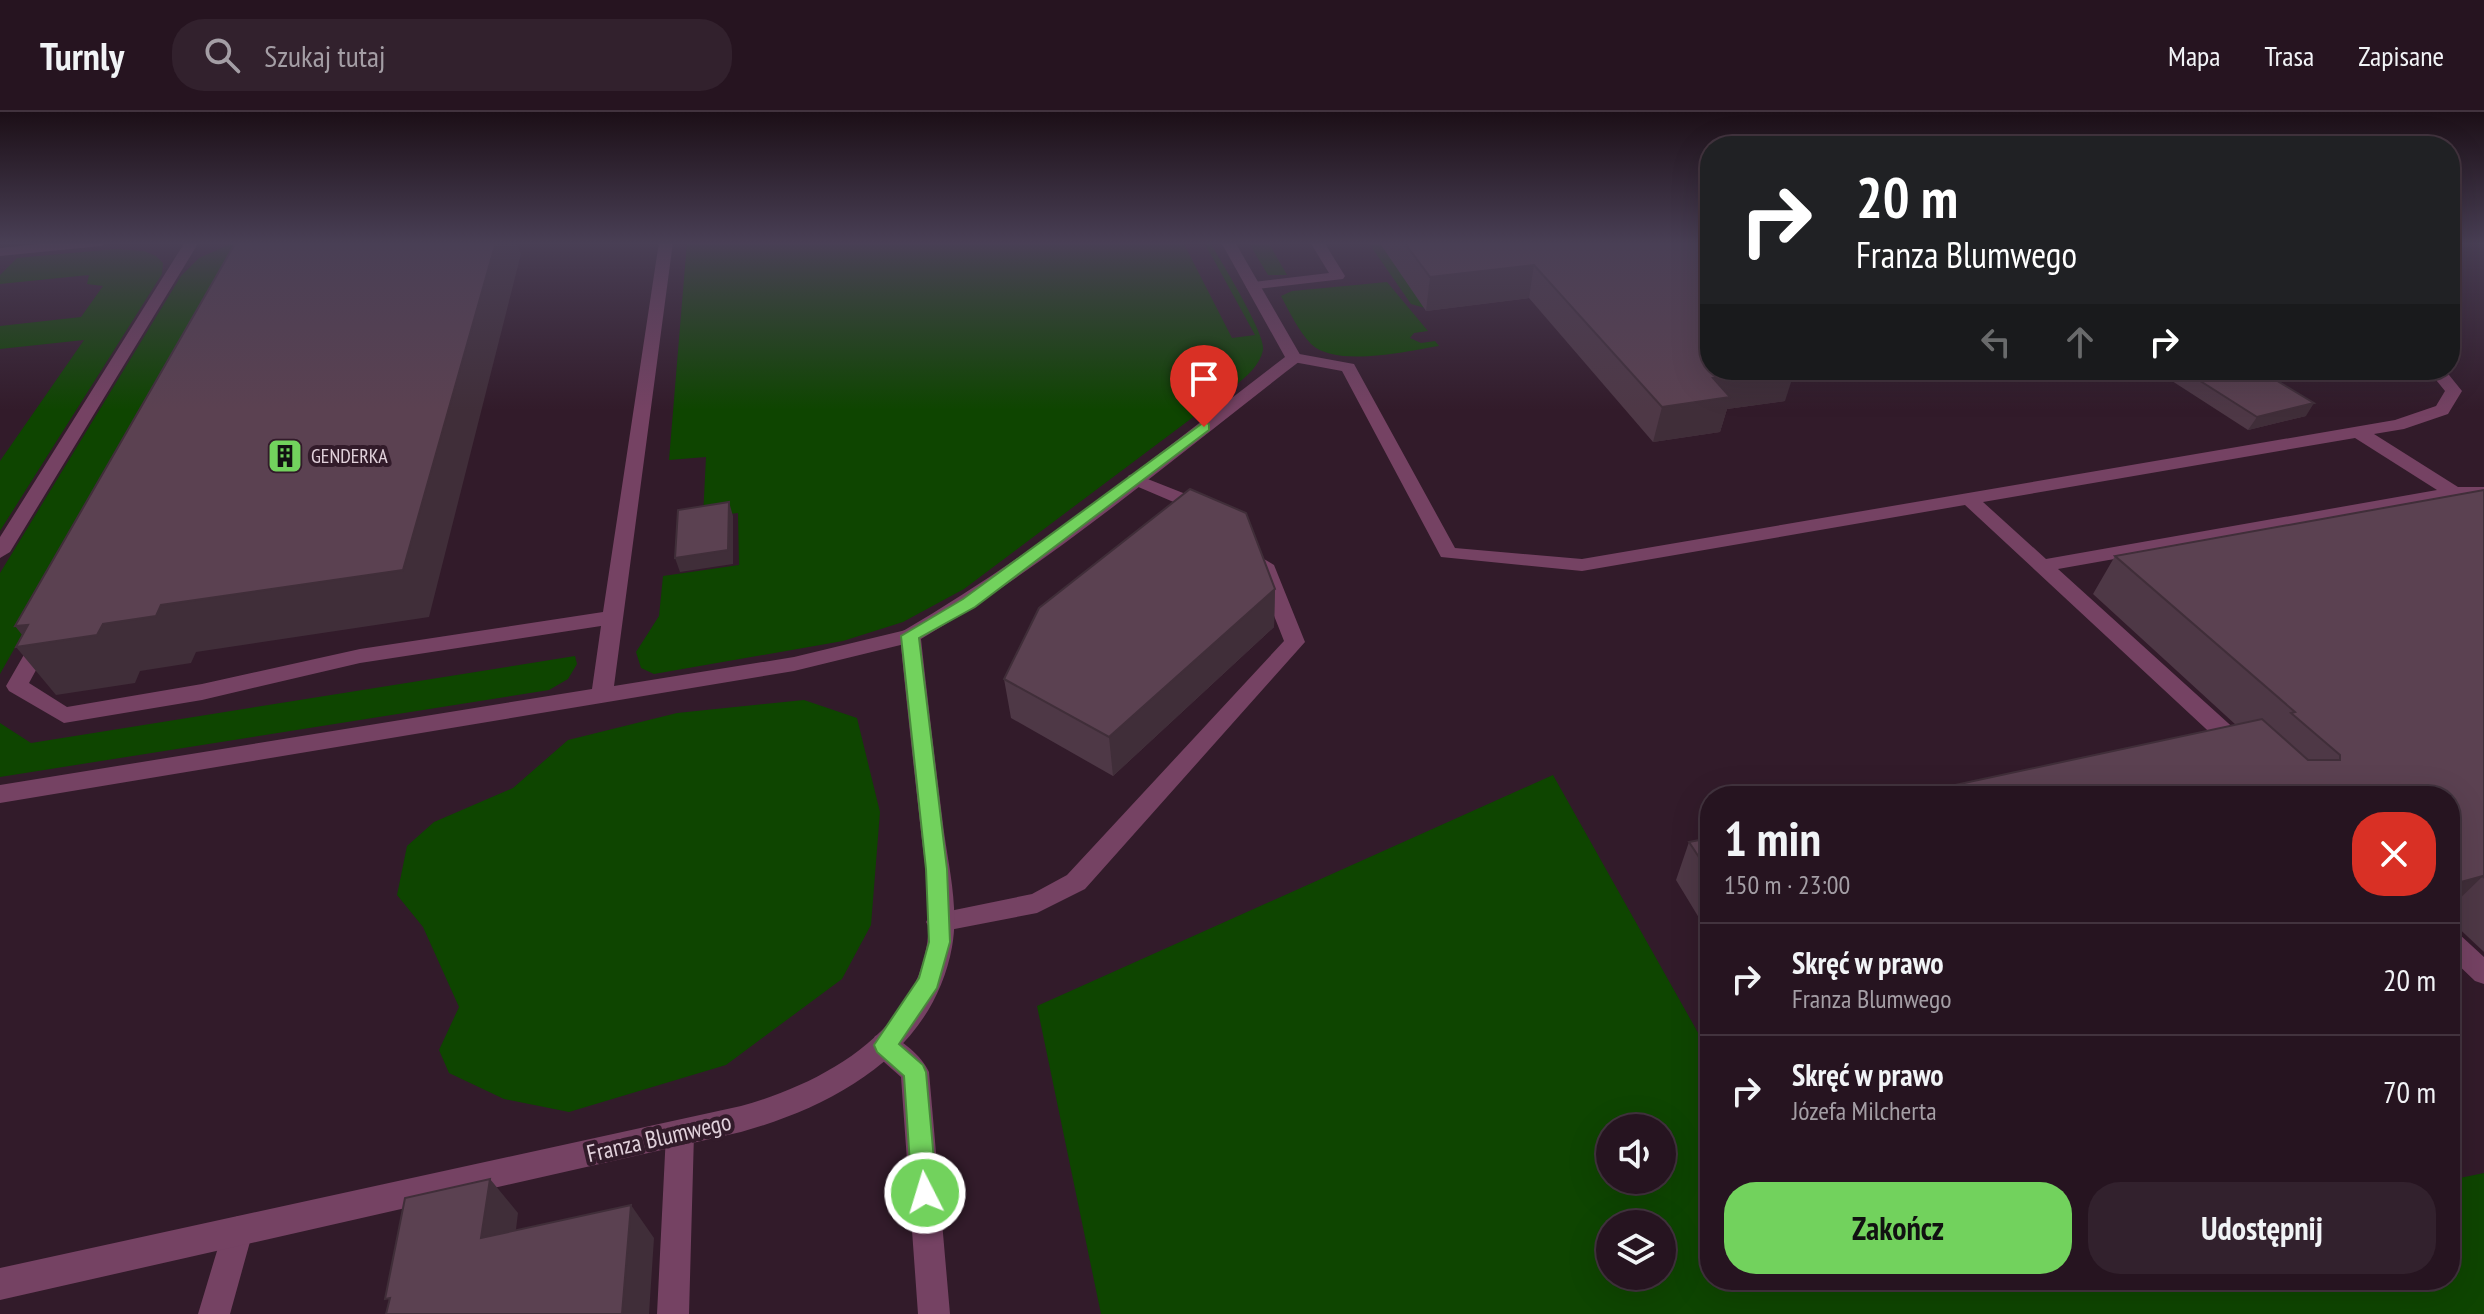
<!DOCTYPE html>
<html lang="pl">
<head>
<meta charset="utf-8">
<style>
	body { margin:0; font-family:"PT Sans Narrow",sans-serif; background:#32212d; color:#f1f3f6; height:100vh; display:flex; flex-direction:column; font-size:30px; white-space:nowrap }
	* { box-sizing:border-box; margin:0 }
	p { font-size:26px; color:#a49ea5 }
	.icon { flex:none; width:44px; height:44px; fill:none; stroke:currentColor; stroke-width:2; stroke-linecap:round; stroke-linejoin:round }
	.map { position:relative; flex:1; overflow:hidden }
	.drawer { position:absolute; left:1700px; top:674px; width:760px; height:504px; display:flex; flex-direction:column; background:#261420; border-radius:32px; box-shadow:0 8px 32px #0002,0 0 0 2px #42333e }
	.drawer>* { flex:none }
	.banner { position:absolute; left:1700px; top:24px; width:760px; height:244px; border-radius:32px; box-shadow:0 8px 32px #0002,0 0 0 2px #42333e; background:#202124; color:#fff; overflow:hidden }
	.buttons { position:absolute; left:1596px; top:1002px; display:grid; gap:16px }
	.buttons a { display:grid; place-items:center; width:80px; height:80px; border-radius:50%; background:#261420; box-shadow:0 8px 32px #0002,0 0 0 2px #42333e; font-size:40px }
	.pin { position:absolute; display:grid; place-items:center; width:68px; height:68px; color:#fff; margin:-82px -34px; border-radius:50% 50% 50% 0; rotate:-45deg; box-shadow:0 0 8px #0007 }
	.pin .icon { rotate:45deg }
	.me { position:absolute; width:88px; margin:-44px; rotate:355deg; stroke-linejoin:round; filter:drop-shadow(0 0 6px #0008) }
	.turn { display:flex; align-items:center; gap:28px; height:168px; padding:0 24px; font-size:36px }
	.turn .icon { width:104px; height:104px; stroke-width:2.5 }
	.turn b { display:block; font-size:56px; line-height:68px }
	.lanes { display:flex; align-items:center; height:76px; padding:0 24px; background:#0003; justify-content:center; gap:40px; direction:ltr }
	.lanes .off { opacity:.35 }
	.round { display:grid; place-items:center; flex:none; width:84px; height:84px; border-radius:32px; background:#32212d }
	.headline { display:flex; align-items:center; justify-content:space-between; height:136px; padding:0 24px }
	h1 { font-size:48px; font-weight:800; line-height:60px }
	.cta { display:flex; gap:16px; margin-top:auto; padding:16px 24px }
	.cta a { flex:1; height:92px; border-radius:32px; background:#72d25d; color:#111; font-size:32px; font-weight:800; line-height:92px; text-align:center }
	.cta a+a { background:#32212d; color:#f1f3f6 }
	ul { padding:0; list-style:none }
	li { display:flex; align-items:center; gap:24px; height:112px; padding:0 24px; border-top:2px solid #42333e }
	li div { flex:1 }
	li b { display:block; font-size:30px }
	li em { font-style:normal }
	header { display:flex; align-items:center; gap:48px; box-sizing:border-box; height:112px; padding:0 40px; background:#261420; border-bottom:2px solid #42333e }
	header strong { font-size:38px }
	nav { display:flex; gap:44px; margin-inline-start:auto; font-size:28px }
	.search { width:560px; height:72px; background:#32212d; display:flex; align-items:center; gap:20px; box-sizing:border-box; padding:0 28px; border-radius:32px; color:#a49ea5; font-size:30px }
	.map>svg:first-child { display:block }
</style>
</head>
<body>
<header>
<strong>Turnly</strong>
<div class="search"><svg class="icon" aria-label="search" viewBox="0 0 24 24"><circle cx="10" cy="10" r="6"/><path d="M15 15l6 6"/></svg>Szukaj tutaj</div>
<nav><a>Mapa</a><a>Trasa</a><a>Zapisane</a></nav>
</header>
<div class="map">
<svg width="2484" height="1202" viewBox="0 0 2484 1202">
	<rect width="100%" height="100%" fill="#321b2a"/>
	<path fill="#0e4500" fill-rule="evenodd" d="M 235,130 L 382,130 L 226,162 L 0,562 L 0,461 L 181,164 L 199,146 Z
		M 687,130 L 1183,130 L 1232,226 L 1255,223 L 1204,130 L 1210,130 C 1220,148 1266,222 1263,238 C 1260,253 1247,264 1236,273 L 964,477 L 903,510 L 843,529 L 654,562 L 641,556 L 636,540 L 659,504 L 663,464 L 739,453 L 738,401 L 703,405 L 706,345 L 669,348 Z
		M 1248,130 L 1268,130 L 1287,163 L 1268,163 Z
		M 1368,130 L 1382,130 L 1425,196 L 1411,192 Z
		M 115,137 L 144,139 L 156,144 L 163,151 L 162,162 L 0,419 L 0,349 L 84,228 L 0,237 L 0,214 L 81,205 L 103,174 L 87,172 L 89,163 L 0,172 L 0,163 L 17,146 Z
		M 1387,170 L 1428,219 L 1414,221 L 1410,226 L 1421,231 L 1435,229 L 1439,234 C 1408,239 1336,256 1311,232 C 1299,220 1289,199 1281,184 L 1292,179 Z
		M 575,544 L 577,552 L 568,567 L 549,578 L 0,665 L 0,611 L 31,631 Z
		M 804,588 L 857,606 L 880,700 L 871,813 L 842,867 L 726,953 L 569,1000 L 504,987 L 449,961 L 439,938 L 459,895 L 423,815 L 397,783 L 407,734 L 434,710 L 513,676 L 568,628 L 677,601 Z
		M 1553,663 L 1710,942 L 1710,1168 L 2450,1168 L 2450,1068 L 2484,1061 L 2484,1202 L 1101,1202 L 1037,894 ZM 1610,1016 L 1662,1016 L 1662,1068 L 1610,1068 ZM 1610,1112 L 1662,1112 L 1662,1164 L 1610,1164 Z"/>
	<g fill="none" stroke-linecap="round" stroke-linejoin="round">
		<path fill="#754263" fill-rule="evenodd" d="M 185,130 L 199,130 L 10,440 L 0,446 L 0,425 Z
			M 659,130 L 673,130 L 614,574 L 794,545 L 910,517 L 917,519 L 920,524 L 917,529 L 794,559 L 0,691 L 0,673 L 592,577 L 601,514 L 360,551 L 202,588 L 64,611 L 9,579 L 6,574 L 37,520 L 44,518 L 54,525 L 29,571 L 67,595 L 202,572 L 360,537 L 603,500 Z
			M 1310,130 L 1324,130 L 1345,164 L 1343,167 L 1249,178 L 1246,175 L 1254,170 L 1329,161 Z
			M 1294,241 L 1354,252 L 1455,436 L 1582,447 L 2395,308 L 2436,294 L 2445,279 L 2428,258 L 2445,258 L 2462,279 L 2448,302 L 2404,317 L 2374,322 L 2458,375 L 2484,375 L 2484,387 L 2454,387 L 2058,457 L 2249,630 L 2252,636 L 2249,642 L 2233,642 L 1965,393 L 1582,459 L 1441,445 L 1342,259 L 1288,249 L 1286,246 ZM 2355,326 L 2437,378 L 2046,447 L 1983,390 Z
			M 1135,362 L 1211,392 L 1213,396 L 1204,402 L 1197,400 L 1129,371 L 1126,367 L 1129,363 Z
			M 1264,447 L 1274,453 L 1305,530 L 1085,777 L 1037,801 L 939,820 L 930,817 L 926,810 L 930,803 L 1032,782 L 1067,763 L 1284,529 L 1254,453 Z
			M 2450,818 L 2459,822 L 2484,845 L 2484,872 L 2475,869 L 2450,845 Z
			M 885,921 C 901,927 922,944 929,960 L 950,1202 L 918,1202 L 901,965 L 875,942 L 871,933 L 875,924 Z
			M 680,1009 L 690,1013 L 694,1022 L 689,1202 L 657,1202 L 666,1022 L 670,1013 Z
			M 238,1104 L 249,1109 L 253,1119 L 230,1202 L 198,1202 L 223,1119 L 227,1109 Z"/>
		<path fill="#754263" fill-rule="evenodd" d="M 59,130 L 108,130 L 101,134 L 0,144 L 0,136 Z
			M 1221,130 L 1235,130 L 1302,246 L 1300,249 C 1175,345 1056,447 921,527 C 928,591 936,656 944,720 C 949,756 959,798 952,835 C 933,940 835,994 741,1020 L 0,1188 L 0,1156 L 741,994 C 821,972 913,922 927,832 C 933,793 924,750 920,711 C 913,649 906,586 900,524 L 903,519 C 1039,440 1160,340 1285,245 Z"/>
	</g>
	<path fill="#4e3846" d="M 1379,130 L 1710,130 L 1710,258 L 1785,289 L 1727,297 L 1720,320 L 1653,330 L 1529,186 L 1426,199 Z
		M 2155,258 L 2259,258 L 2306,304 L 2248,318 Z
		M 2484,378 L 2484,840 L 2450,808 L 2450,684 L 1904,684 L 2236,613 L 2093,482 L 2115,444 Z
		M 1275,477 L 1274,515 L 1113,664 L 1011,606 L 1004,567 Z
		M 1710,726 L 1710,824 L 1676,768 L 1689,730 Z"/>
	<path fill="#402e39" d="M 496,130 L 516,130 L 521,142 L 429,505 L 196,540 L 191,551 L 140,559 L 135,571 L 56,583 L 16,535 L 30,533 L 15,514 L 161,493 Z
		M 1534,153 L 1529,186 L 1426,199 L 1430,165 Z
		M 1771,258 L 1795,258 L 1785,289 L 1727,297 L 1720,320 L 1653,330 L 1662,295 L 1713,266 Z
		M 2314,291 L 2306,304 L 2248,318 L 2257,305 Z
		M 729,390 L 733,404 L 733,452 L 680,460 L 675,446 Z
		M 1275,477 L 1274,515 L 1113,664 L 1109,625 Z
		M 2483,764 L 2450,796 L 2450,773 Z
		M 490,1067 L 518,1101 L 511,1158 L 481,1126 Z
		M 631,1093 L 654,1126 L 649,1202 L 622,1202 Z"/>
	<path fill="#5b4151" stroke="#402e39" stroke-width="2" d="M 236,130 L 496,130 L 403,458 L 161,493 L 156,504 L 103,512 L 97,523 L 16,535 L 28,513 L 15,514 Z
		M 1404,130 L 1710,130 L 1710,164 L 1704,165 L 1710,171 L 1710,258 L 1771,258 L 1713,266 L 1730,285 L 1662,295 L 1534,153 L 1430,165 Z
		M 2183,258 L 2259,258 L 2314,291 L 2257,305 Z
		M 1190,377 L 1246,401 L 1275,477 L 1109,625 L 1004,567 L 1039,496 Z
		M 2484,378 L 2484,766 L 2483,764 L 2450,773 L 2450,684 L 1904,684 L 2262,607 L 2308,648 L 2340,648 L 2340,643 L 2291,601 L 2295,600 L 2115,444 Z
		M 729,390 L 728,438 L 675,446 L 678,398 Z
		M 1710,726 L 1710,762 L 1689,730 Z
		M 490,1067 L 481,1126 L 631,1093 L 622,1202 L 386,1202 L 390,1186 L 385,1187 L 405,1086 Z"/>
	<linearGradient id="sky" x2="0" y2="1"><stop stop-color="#1c0f17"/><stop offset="0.44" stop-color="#493f55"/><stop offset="1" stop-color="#493f55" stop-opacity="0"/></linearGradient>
	<rect width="2484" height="298" fill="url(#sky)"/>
	<path fill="#72d25d" stroke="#4a883c" stroke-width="2" d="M 1204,310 L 1209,312 L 1209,318 L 975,495 L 919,526 L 947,757 L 950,830 L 937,876 L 899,932 L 923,953 L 926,960 L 937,1081 L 933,1089 L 925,1093 L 916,1089 L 912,1081 L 904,964 L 877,940 L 874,933 L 919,866 L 929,830 L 926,757 L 901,524 L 963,487 Z"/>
	<defs>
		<symbol id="building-square" viewBox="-11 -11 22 22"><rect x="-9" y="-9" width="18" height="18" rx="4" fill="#72d25d" stroke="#321b2a"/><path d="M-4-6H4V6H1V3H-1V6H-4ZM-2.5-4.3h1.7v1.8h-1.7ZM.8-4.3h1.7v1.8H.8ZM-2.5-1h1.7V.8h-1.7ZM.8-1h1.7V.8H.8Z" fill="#111"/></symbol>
	</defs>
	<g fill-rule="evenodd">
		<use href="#building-square" x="265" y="324" width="40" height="40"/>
	</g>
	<g text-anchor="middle" stroke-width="8" stroke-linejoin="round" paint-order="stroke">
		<g font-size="20" fill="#e1d1db" stroke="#321b2a" text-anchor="start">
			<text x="311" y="351">GENDERKA</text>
		</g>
		<g font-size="24" fill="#e1d1db" stroke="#321b2a">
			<text transform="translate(659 1026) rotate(-13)" y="8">Franza Blumwego</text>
		</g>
	</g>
</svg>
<div class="buttons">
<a><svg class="icon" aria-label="sound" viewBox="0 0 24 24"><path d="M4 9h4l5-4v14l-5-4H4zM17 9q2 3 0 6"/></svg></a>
<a><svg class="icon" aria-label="layers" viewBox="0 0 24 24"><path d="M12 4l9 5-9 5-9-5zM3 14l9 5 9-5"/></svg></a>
</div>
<div class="pin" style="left:1204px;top:315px;background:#d93025"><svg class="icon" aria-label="arrive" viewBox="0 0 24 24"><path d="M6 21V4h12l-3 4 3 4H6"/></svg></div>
<svg class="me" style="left:925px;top:1081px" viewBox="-20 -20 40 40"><circle r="17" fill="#72d25d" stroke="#fff" stroke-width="3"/><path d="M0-11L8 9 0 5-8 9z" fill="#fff"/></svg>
<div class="banner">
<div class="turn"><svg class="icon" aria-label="right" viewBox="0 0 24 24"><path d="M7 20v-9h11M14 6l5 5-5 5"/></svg><div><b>20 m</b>Franza Blumwego</div></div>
<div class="lanes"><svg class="icon off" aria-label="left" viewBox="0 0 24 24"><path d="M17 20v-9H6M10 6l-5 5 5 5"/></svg><svg class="icon off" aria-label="ahead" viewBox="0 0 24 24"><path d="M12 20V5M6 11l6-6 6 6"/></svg><svg class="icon" aria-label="right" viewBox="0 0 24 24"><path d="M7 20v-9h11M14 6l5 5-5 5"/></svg></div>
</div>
<section class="drawer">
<div class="headline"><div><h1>1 min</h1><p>150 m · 23:00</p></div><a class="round" style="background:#d93025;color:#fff"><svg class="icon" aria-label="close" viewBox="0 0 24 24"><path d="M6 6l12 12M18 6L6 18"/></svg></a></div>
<ul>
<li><svg class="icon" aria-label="right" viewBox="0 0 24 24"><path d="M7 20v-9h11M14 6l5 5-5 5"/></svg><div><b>Skręć w prawo</b><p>Franza Blumwego</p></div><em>20 m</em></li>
<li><svg class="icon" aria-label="right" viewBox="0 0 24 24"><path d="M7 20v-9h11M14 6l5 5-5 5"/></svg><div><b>Skręć w prawo</b><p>Józefa Milcherta</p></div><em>70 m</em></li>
</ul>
<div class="cta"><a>Zakończ</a><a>Udostępnij</a></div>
</section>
</div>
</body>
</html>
